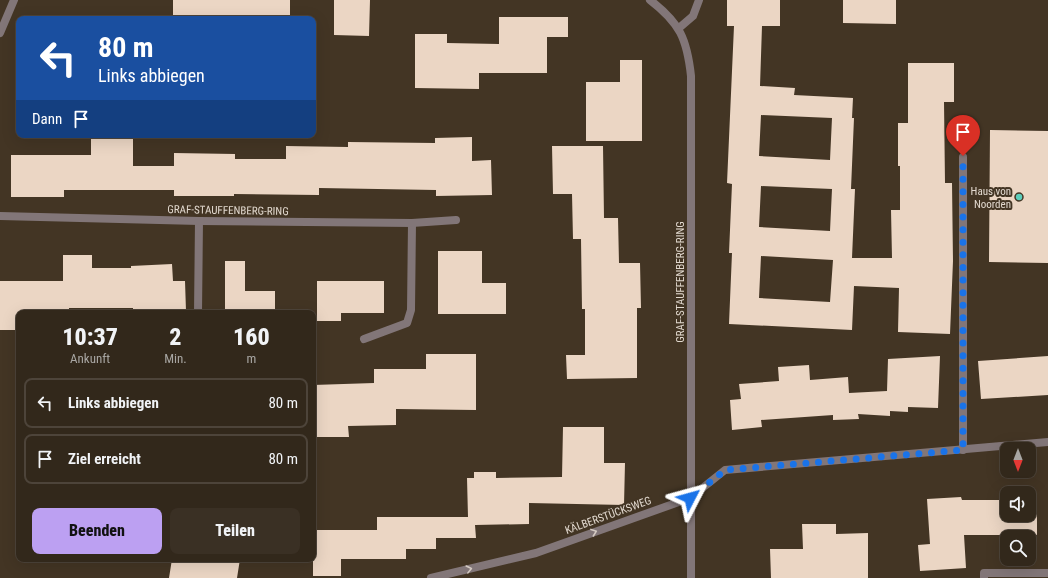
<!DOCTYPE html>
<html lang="de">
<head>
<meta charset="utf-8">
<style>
	body { margin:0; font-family:"Roboto Condensed",sans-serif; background:#3a3024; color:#f1f3f6; height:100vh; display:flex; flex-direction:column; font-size:15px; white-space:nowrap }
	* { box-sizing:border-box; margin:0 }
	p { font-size:13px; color:#a8a6a3 }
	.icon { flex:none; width:22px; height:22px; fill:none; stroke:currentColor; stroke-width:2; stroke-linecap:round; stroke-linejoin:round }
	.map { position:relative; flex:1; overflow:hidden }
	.panel { position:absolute; left:16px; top:310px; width:300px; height:252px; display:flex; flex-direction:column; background:#32281b; border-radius:8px; box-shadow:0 4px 16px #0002,0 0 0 1px #4d443a }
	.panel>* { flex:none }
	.top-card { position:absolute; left:16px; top:16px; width:300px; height:122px; border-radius:8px; box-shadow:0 4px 16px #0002,0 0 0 1px #4d443a; background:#1a4fa0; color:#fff; overflow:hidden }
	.needle { width:26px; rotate:180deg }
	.buttons { position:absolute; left:1000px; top:442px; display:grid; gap:8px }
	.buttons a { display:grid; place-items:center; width:36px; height:36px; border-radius:8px; background:#32281b; box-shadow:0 4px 16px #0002,0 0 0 1px #4d443a; font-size:20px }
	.pin { position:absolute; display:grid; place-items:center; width:34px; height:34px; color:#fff; margin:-41px -17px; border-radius:50% 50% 50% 0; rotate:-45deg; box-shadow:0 0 4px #0007 }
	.pin .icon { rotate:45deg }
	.me { position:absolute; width:44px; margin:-22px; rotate:51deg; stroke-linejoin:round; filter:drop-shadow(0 0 3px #0008) }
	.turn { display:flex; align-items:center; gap:14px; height:84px; padding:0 16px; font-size:18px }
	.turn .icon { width:52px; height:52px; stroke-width:2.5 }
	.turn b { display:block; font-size:28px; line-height:34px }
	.then { display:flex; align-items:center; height:38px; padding:0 16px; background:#0003; gap:8px; font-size:15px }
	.eta { display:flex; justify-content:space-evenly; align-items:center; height:68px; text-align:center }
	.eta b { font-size:24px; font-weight:800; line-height:28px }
	.cta { display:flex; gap:8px; margin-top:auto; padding:8px 16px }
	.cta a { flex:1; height:46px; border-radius:8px; background:#bca0f2; color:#111; font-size:16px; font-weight:800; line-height:46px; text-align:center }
	.cta a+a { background:#3a3024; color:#f1f3f6 }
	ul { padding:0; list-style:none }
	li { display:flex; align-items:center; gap:12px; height:50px; margin:0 8px 6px; padding:0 8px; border:2px solid #4d443a; border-radius:8px }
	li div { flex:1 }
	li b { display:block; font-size:15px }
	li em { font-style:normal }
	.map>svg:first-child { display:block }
</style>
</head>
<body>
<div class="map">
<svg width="1048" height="578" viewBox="0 0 1048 578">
	<rect width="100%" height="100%" fill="#433524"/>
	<path fill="#ebd6c4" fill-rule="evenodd" d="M 173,0 L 290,0 L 290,19 L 173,19 Z
		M 334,0 L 370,0 L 369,36 L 334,35 Z
		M 727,0 L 780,0 L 780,26 L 762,26 L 760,86 L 795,88 L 794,95 L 853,98 L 852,118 L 854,118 L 851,189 L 855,189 L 852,258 L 892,258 L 891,210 L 900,210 L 900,166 L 898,166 L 898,123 L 908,123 L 908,63 L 954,63 L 954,102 L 944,102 L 945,183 L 952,183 L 953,261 L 950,334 L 898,332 L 899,288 L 854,286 L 852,330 L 729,324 L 732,253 L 729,253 L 732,184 L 727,183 L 734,26 L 727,26 ZM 761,115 L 832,118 L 830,160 L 759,156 ZM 761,186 L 832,189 L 830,231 L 759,227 ZM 761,256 L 833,260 L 830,302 L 759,298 Z
		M 843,0 L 896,0 L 896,24 L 843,23 Z
		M 499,17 L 568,17 L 568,37 L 547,37 L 547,73 L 479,73 L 479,89 L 415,88 L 415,34 L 447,34 L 447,43 L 499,44 Z
		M 620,60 L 642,60 L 642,141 L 586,141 L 586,82 L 620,82 Z
		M 990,130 L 1048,131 L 1048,263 L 989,262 Z
		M 472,137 L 472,161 L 491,160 L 492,195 L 436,196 L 436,190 L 319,188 L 319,195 L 234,194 L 234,196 L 174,196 L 174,190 L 64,190 L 64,197 L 11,197 L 11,155 L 91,155 L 91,138 L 133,138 L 133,166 L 174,166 L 174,153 L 235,154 L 235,159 L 286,159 L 286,146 L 348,147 L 348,142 L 435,143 L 435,138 Z
		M 552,146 L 603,146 L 604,218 L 618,218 L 619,263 L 640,263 L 641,308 L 637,308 L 637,378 L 567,379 L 566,355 L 585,355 L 585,309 L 582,309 L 581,239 L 573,239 L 572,194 L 553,194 Z
		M 438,251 L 482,251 L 482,283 L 506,283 L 506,314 L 438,314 Z
		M 63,255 L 92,255 L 92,268 L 131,268 L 131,266 L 172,264 L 173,281 L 185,281 L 186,311 L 133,313 L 133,308 L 69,308 L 69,313 L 19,313 L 19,330 L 0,330 L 0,281 L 63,281 Z
		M 225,261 L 245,261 L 245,291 L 275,291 L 275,313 L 225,313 Z
		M 317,281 L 384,281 L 384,313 L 341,313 L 341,321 L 317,321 Z
		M 426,354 L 476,354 L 476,410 L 396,409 L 396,425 L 348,426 L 349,437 L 313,437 L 313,385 L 374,383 L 374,369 L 426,369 Z
		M 940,356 L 938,408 L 908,407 L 908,412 L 890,411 L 890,416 L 858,414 L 859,419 L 833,420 L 833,415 L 761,420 L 762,427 L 732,430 L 730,400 L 741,399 L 739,384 L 779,381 L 778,367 L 809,365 L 810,380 L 848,377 L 849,393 L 887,391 L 888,359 Z
		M 1048,356 L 1048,395 L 981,399 L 978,361 Z
		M 563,427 L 604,427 L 604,463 L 625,463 L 624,505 L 529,503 L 529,524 L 475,525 L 476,538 L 436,538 L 436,549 L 406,549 L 406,559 L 341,559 L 341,576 L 313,576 L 313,530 L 377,530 L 377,517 L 468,517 L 467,478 L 474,478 L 474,472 L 496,472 L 496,478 L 562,477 Z
		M 961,497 L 962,500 L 1007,500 L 1007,515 L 1029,515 L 1029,500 L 1037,500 L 1037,535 L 964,535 L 966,568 L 920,571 L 918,545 L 930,544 L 927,499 Z
		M 802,524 L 836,524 L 836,534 L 868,533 L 868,578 L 771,578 L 770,549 L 803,549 Z
		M 172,559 L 240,559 L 237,578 L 169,578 Z"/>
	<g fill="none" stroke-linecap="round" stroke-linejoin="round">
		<path stroke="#827678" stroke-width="8" d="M 679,28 L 693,16 L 699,0
			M 963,157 L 963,450
			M 198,313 L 199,221
			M 364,339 L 407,323 L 411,310 L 412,223
			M 984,578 L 984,573 L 1048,573"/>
		<path stroke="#827678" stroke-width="8" d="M 650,0 C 680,23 687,39 691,76 L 691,578
			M 0,33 L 14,0
			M 0,216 L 199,221 L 412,223 L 456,220
			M 431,578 L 536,553 L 690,498 L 725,470 L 1048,442"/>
	</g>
	<defs><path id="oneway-chevron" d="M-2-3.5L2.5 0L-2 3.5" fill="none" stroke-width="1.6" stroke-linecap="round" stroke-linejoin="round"/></defs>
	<g stroke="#d4cac2">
		<use href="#oneway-chevron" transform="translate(594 532) rotate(-20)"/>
		<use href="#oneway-chevron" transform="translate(469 569) rotate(-14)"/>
	</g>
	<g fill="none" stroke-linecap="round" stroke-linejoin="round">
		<path stroke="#1a73e8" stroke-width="7" stroke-dasharray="0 12.6" d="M 690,498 L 725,470 L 963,450 L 963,156"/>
	</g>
	<circle fill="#5ccebb" stroke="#433524" stroke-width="1.5" cx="1019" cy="197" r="4"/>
	<g text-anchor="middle" stroke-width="4" stroke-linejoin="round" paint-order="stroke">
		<g font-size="11" fill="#e2d9cf" stroke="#433524" text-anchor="end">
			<text x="1011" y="195">Haus von<tspan x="1011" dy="13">Noorden</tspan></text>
		</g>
		<g font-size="11" fill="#e2d9cf" stroke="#433524">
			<text transform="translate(228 210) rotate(1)" y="4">GRAF-STAUFFENBERG-RING</text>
			<text transform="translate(680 282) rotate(-90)" y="4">GRAF-STAUFFENBERG-RING</text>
			<text transform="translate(608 515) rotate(-20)" y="4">KÄLBERSTÜCKSWEG</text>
		</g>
	</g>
</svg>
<div class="buttons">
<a><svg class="needle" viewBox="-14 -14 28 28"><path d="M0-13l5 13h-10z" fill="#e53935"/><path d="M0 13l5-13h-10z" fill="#a8a6a3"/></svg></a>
<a><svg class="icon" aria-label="sound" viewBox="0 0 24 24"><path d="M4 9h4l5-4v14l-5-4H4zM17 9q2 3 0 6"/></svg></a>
<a><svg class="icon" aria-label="search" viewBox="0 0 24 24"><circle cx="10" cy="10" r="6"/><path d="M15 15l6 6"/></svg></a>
</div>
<div class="pin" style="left:963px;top:156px;background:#d93025"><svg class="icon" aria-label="arrive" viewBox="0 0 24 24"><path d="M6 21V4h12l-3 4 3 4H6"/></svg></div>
<svg class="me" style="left:690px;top:498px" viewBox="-20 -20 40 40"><path d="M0-17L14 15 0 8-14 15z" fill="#1a73e8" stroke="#fff" stroke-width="4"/></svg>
<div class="top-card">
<div class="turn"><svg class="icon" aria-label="left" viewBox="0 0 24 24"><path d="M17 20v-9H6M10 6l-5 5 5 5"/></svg><div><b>80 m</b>Links abbiegen</div></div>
<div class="then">Dann<svg class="icon" aria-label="arrive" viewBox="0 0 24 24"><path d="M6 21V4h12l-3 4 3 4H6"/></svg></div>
</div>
<section class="panel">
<div class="eta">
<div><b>10:37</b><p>Ankunft</p></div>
<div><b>2</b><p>Min.</p></div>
<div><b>160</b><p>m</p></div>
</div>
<ul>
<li><svg class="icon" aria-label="left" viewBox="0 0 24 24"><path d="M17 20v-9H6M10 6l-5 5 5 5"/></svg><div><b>Links abbiegen</b></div><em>80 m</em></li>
<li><svg class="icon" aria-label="arrive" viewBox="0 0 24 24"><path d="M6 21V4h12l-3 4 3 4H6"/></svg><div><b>Ziel erreicht</b></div><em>80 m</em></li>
</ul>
<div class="cta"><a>Beenden</a><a>Teilen</a></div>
</section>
</div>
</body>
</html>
